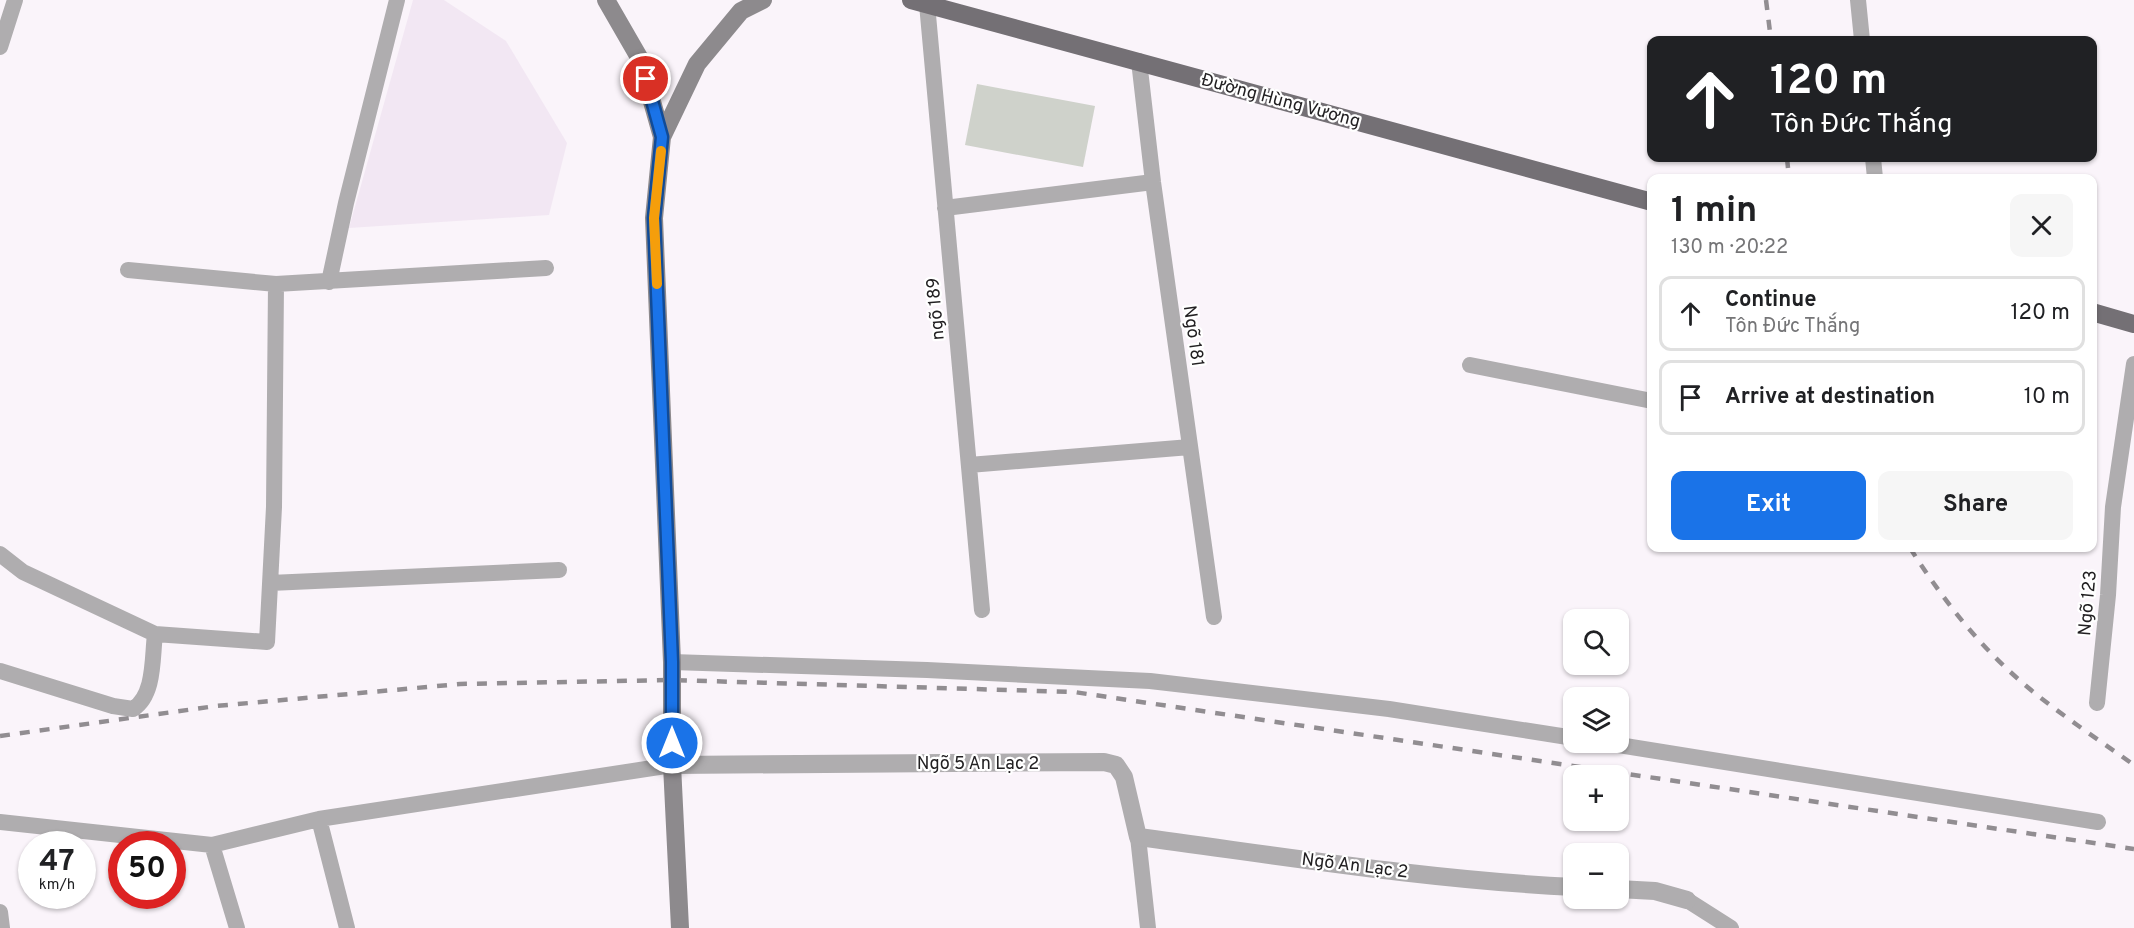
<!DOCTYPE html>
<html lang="en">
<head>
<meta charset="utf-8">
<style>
	body { margin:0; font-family:Overpass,sans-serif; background:#f6f6f6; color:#202124; height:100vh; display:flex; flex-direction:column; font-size:22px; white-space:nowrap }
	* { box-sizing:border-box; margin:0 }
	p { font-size:20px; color:#757577 }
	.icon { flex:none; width:33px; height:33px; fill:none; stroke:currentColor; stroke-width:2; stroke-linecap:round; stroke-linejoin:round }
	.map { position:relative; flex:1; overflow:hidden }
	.sheet { position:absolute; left:1647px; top:174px; width:450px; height:378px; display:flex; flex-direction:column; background:#fff; border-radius:12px; box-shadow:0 2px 4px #0004 }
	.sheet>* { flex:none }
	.hud { position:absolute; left:1647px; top:36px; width:450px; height:126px; border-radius:12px; box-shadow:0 2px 4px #0004; background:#202124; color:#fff; overflow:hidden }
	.controls { position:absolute; left:1563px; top:609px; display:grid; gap:12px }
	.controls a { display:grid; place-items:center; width:66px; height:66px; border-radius:12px; background:#fff; box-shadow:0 2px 4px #0004; font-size:30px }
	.speed { position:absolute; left:18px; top:831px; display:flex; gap:12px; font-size:30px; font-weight:700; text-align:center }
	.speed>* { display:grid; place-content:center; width:78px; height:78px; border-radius:50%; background:#fff; box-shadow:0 2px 4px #0004; line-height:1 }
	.speed small { font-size:15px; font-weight:400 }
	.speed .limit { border:9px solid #d22; background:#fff; color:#111 }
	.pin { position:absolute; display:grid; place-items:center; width:51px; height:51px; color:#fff; margin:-26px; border:3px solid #fff; border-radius:50%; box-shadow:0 2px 6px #0007 }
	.me { position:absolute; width:66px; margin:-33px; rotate:0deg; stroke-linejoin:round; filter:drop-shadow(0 0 4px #0008) }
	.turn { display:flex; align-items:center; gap:21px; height:126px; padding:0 24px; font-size:27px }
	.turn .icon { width:78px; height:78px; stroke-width:2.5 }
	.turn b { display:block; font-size:42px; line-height:51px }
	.round { display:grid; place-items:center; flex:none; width:63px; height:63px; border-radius:12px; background:#f6f6f6 }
	.overview { display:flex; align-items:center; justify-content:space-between; height:102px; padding:0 24px }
	h1 { font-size:36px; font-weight:700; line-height:45px }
	.primary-button { display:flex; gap:12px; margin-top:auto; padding:12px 24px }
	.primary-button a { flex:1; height:69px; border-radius:12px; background:#1a73e8; color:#fff; font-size:24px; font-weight:700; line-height:69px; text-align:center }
	.primary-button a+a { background:#f6f6f6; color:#202124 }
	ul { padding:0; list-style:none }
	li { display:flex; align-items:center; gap:18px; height:75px; margin:0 12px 9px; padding:0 12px; border:3px solid #e0e0e0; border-radius:12px }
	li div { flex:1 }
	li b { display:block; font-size:22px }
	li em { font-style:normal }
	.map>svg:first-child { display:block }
</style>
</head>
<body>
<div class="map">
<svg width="2134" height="928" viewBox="0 0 2134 928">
	<rect width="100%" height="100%" fill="#faf4fa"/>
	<path fill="#f2e7f3" d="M 413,0 L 444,0 L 506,41 L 567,143 L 549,215 L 349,228 Z"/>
	<path fill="#cfd2cb" d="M 977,84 L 1095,106 L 1083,167 L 965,145 Z"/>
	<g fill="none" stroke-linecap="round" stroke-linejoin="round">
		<path stroke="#afadaf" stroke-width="16" d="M 1858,0 L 1862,40
			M 927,4 L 982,610
			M 0,47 L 15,0
			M 1139,61 L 1153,182 L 1214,617
			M 1873,158 L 1875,178
			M 945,208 L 1153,182
			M 329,282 L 346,203 L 397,0
			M 276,284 L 546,268
			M 1470,365 L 1652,401
			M 969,465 L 1190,447
			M 0,554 L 23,572 L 155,634 L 267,642 L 274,507 L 276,284 L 128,270
			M 270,583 L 559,570
			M 672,662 L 927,670 L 1150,681 L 1389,709 L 1574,738
			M 0,671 L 113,706 L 133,709 C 155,695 152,658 155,634
			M 2097,703 L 2108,595 L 2113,507 L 2134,364
			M 1600,742 L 2098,822
			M 319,819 L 347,928
			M 0,822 L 212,845 L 319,819 L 672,765
			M 1138,837 L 1148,928
			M 212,845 L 237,928
			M 1687,900 L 1731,928
			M 0,912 L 2,928"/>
		<path stroke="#afadaf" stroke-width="18" d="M 672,765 L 1104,762 L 1116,765 L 1124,777 L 1138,837 C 1282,856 1428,880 1574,887
			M 1618,889 L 1655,891 L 1687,900"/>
		<path stroke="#8d8a8d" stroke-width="18" d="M 606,0 L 640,59 L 662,137
			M 680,928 L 672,765 L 672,662 L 654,218 L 662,137 L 697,64 L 741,11 L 763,0"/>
		<path stroke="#747075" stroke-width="18" d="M 911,0 L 1652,202
			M 2092,312 L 2134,324"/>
		<path stroke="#918d91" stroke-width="4.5" stroke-dasharray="10 10" stroke-linecap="butt" d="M 1766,0 L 1771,40
			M 1787,158 L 1789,178
			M 1910,548 C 1940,595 1974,640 2017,678 C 2053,710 2095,737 2134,765
			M 0,736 L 216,706 L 460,684 L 672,680 L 1074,692 L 2134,849"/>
	</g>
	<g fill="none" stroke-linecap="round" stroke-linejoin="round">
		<defs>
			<path id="route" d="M 646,79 L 662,137 L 654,218 L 672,662 L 672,743"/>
		</defs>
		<use href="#route" stroke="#114b97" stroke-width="15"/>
		<use href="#route" stroke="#1a73e8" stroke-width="10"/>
		<path stroke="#f59e0b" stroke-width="10" d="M 657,284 L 654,218 L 661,151"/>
	</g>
	<g text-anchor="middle" stroke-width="4.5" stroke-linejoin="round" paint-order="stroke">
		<g font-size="18" fill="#222022" stroke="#fff">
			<text transform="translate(1281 100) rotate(15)" y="6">Đường Hùng Vương</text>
			<text transform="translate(935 309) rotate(-95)" y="6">ngõ 189</text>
			<text transform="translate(1194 336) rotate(82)" y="6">Ngõ 181</text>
			<text transform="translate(2087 603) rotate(-85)" y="6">Ngõ 123</text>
			<text x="978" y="769">Ngõ 5 An Lạc 2</text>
			<text transform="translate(1355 865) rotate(7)" y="6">Ngõ An Lạc 2</text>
		</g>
	</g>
</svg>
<div class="controls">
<a><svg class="icon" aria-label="search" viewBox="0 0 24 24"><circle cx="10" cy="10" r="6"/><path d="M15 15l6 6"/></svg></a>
<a><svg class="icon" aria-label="layers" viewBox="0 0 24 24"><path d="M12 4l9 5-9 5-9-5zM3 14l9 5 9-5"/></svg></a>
<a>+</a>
<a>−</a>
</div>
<div class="speed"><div>47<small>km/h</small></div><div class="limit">50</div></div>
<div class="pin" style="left:646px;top:79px;background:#d93025"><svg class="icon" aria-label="arrive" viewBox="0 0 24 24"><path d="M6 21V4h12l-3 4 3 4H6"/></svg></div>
<svg class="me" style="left:672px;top:743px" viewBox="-20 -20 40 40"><circle r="17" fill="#1a73e8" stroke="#fff" stroke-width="3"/><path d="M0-11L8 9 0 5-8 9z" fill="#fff"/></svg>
<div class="hud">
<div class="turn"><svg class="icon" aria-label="ahead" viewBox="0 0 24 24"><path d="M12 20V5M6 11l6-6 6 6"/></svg><div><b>120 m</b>Tôn Đức Thắng</div></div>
</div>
<section class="sheet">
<div class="overview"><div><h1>1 min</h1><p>130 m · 20:22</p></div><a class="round"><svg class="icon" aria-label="close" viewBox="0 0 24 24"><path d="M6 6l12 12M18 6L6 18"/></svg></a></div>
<ul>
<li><svg class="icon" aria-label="ahead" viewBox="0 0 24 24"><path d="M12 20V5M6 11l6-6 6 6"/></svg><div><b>Continue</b><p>Tôn Đức Thắng</p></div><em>120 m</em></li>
<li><svg class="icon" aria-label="arrive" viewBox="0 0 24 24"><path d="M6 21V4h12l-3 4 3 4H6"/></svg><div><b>Arrive at destination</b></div><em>10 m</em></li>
</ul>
<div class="primary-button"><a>Exit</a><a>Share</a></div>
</section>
</div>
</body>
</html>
